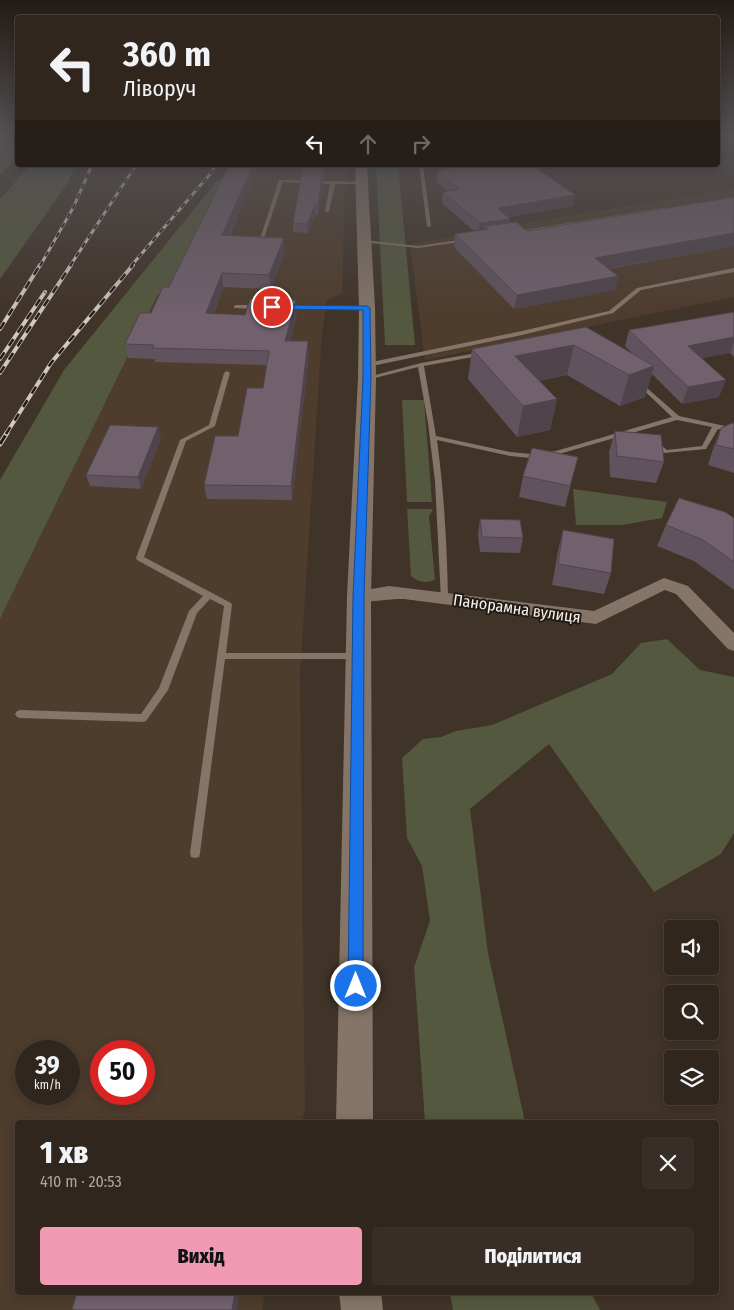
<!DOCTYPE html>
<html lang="uk">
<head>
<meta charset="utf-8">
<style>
	body { margin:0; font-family:"Fira Sans Condensed",sans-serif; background:#382e27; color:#f1f3f6; height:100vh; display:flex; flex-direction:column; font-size:19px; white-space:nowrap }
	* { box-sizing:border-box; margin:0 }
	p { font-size:16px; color:#a8a5a4 }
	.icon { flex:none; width:28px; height:28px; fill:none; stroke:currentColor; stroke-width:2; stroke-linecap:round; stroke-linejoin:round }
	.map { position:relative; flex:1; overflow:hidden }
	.side { position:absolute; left:15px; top:1120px; width:704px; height:175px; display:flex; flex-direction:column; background:#30261e; border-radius:5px; box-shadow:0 2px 12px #0003,0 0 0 1px #4b433c }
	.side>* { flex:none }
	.top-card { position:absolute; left:15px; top:15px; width:705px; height:152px; border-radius:5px; box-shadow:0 2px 12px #0003,0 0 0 1px #4b433c; background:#30261e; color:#f1f3f6; overflow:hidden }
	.controls { position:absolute; left:664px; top:920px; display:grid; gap:10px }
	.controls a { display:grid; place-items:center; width:55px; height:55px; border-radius:5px; background:#30261e; box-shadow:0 2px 12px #0003,0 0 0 1px #4b433c; font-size:25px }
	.speed { position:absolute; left:15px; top:1040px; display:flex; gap:10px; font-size:25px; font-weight:700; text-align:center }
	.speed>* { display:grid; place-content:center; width:65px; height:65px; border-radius:50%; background:#30261e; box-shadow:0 2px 12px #0003,0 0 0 1px #4b433c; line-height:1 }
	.speed small { font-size:12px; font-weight:400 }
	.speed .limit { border:8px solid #d22; background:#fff; color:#111 }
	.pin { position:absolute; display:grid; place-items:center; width:42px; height:42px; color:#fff; margin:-21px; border:2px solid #fff; border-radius:50%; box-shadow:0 1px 5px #0007 }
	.me { position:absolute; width:55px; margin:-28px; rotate:0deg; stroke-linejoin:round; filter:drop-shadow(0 0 4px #0008) }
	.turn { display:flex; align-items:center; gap:18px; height:105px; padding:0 25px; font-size:22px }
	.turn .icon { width:65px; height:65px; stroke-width:2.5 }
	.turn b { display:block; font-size:35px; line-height:42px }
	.lanes { display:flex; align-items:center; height:48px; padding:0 25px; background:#0003; justify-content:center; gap:25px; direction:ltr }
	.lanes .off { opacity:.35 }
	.round { display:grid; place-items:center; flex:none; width:52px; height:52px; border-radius:5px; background:#382e27 }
	.headline { display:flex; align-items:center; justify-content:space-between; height:85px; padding:0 25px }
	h1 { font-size:30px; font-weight:800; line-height:38px }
	.cta { display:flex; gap:10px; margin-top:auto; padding:10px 25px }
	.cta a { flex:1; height:58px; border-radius:5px; background:#f09ab4; color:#111; font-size:20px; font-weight:800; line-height:58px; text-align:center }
	.cta a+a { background:#382e27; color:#f1f3f6 }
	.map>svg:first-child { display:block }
</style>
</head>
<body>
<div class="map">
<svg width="734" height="1310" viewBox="0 0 734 1310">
	<rect width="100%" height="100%" fill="#403328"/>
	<path fill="#4e3c2c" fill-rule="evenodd" d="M 236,165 L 346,165 L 342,293 L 327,300 L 322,334 L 300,675 L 305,1110 L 302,1122 L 18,1122 L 18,1292 L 265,1293 L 262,1310 L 0,1310 L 0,619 L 158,294 L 179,285 ZM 26,1051 L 69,1051 L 69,1094 L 26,1094 ZM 101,1051 L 144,1051 L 144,1094 L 101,1094 Z
		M 734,189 L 734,297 L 425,360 L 410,244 L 589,212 Z"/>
	<path fill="#53583e" d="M 0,136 L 17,136 L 18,157 L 0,175 Z
		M 30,165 L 76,165 L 67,184 L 0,279 L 0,199 Z
		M 376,165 L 398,165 L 415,345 L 385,345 Z
		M 235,169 L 179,285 L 158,294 L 0,619 L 0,480 L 64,370 L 217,181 Z
		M 402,400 L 424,400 L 432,502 L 407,502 Z
		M 573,489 L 667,502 L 662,518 L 622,525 L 576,525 Z
		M 407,509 L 433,509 L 429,516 L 435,580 C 425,583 419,583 411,576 Z
		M 667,639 L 700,670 L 734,677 L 734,833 L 721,854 L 654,892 L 549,744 L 470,809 L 488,953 L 525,1122 L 425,1122 L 414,967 L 430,921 L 422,866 L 407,838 L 402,758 L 423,739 L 441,737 L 456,731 L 492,725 L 612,674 L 641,643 Z
		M 450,1293 L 591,1293 L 600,1310 L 453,1310 Z"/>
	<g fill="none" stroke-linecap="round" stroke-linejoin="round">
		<path fill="#847568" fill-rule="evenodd" d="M 419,165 L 423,165 L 431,226 L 429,227 L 427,226 Z
			M 279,180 L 361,182 L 363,183 L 361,184 L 335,184 L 329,211 L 327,212 L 325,211 L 330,184 L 283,182 L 264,238 L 260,239 Z
			M 662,208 L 664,209 L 664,210 L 515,233 L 513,232 Z
			M 465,239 L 467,239 L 467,241 L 418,248 L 363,242 L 361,241 L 363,240 L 418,246 Z
			M 734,268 L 734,272 L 641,290 L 613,313 L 522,335 L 367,367 L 364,365 L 367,363 L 522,331 L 609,311 L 637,288 Z
			M 236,305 L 259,305 L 262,307 L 259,309 L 234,308 L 234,306 Z
			M 285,305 L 367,306 L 370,308 L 367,310 L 283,308 L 283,306 Z
			M 482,352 L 484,353 L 484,355 L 424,366 L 436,436 L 510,452 L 531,454 L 556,451 L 672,417 L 637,384 L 636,383 L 639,381 L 679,416 L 734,428 L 734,432 L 718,429 L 706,449 L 664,453 L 651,443 L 651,441 L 655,441 L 667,450 L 702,446 L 712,427 L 677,420 L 559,454 L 531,458 L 510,456 L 437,440 C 444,492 447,545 448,598 L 444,601 L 441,600 L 435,481 L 428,423 L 418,367 L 367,380 L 364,378 L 421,363 Z
			M 227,371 L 230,373 L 215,426 L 186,441 L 144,557 L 231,603 L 232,605 L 226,653 L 358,653 L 361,654 L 362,656 L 361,658 L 358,659 L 225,659 L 200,853 L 199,857 L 195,858 L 191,857 L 190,853 L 224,606 L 210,599 L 197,613 L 168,690 L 146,721 L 143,722 L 20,718 L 17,717 L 15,714 L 17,711 L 20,710 L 141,714 L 159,688 L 189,611 L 203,596 L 137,560 L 136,558 L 180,440 L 209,425 L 224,373 Z"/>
		<path fill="#847568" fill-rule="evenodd" d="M 664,578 L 688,586 L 734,633 L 734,651 L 728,649 L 676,594 L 665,590 L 596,624 L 404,599 C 389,598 366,604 353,600 L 351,596 L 353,592 L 389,586 L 594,611 Z"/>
		<path fill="#847568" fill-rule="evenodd" d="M 355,165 L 367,165 L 375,308 L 376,378 L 371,596 L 373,1122 L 336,1122 L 347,596 L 358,378 L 359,308 Z
			M 339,1292 L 381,1292 L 383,1310 L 341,1310 Z"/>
		<defs>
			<path id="rail-far2" d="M 40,266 L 73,208 L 92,165
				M 70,266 L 136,165
				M 131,266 L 211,173 L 215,165"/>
			<path id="rail-far1" d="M 0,329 L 40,265
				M 0,359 L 45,292
				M 0,373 L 71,265
				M 6,434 L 51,363 L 133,265"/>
			<path id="rail" d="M 0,444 L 7,433"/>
		</defs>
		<use href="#rail-far2" stroke="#d2c8c0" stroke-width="3"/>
		<use href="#rail-far1" stroke="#d2c8c0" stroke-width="4"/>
		<use href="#rail" stroke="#d2c8c0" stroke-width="5"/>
		<use href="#rail-far2" stroke="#221c17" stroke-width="2" stroke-dasharray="5.5" stroke-linecap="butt"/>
		<use href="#rail-far1" stroke="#221c17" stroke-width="2.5" stroke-dasharray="8" stroke-linecap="butt"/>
		<use href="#rail" stroke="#221c17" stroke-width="3" stroke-dasharray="10" stroke-linecap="butt"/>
	</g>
	<path fill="#61535e" d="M 229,165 L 323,165 L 323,167 L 324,176 L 323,179 L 322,179 L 323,186 L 318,215 L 315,215 L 307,233 L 293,232 L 293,223 L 303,176 L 303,167 L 257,167 L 257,169 L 230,235 L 285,251 L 271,289 L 223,287 L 214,314 L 245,315 L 296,300 L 297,314 L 290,341 L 309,355 L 292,500 L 207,499 L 204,485 L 238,436 L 263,388 L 267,365 L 155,362 L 155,359 L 128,358 L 125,344 L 151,313 L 169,287 Z
		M 435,165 L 532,165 L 573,206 L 508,217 L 510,223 L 527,231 L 734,197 L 734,246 L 609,269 L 618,276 L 615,290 L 514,309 L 454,247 L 455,234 L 474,231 L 442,203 L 443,192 L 448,191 L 436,182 L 437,171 L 441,170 Z
		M 734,312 L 734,357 L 730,353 L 702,358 L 719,397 L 682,404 L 652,374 L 645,397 L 620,406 L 567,375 L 539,381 L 557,399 L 550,430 L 517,437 L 468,379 L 472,349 L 586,327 L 632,353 L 625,346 L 629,330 Z
		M 734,424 L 734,473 L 708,465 L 713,449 L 721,428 Z
		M 615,431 L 664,462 L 656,483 L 610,477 L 609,452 Z
		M 161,438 L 141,489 L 90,486 L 86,475 Z
		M 578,457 L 565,507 L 519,497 L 523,476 Z
		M 734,518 L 734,590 L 694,561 L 657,546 L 666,525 Z
		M 480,519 L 523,538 L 520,553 L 480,552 L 478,534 Z
		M 563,530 L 611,573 L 604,594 L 552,585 L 558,551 Z"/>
	<path fill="#4f444c" d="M 725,146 L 721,157 L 718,157 L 718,147 Z
		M 253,165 L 257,165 L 257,169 L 224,247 L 222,235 Z
		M 322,176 L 323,186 L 318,215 L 318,206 Z
		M 575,195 L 573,206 L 497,219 L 498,208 Z
		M 315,206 L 315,215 L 307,233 L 307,224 Z
		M 510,219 L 509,230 L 488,229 L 485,226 L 485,234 L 478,235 L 480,223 Z
		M 734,233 L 734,246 L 592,271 L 595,258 Z
		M 284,238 L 285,251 L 271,289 L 269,275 Z
		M 222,273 L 223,287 L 209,327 L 206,313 Z
		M 618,276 L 615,290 L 514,309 L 517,295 Z
		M 296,300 L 297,314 L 287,354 L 285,341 Z
		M 734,337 L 734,342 L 730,353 L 682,362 L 688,346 Z
		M 308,341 L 309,355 L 292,500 L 291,486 Z
		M 574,345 L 567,375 L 510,386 L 515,356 Z
		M 654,366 L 645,397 L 620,406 L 629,375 Z
		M 726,380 L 719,397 L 682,404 L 688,387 Z
		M 557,399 L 550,430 L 517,437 L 523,406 Z
		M 158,427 L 161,438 L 141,489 L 138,477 Z
		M 235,1292 L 240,1292 L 237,1310 L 232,1310 Z"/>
	<path fill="#71616d" stroke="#4f444c" d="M 718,142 L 725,146 L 718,147 Z
		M 229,165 L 253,165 L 222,235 L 284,238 L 269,275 L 222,273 L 206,313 L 245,315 L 250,299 L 296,300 L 285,341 L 308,341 L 291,486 L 204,485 L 215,436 L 238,436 L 247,388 L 263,388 L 269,351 L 152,348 L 154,345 L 125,344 L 140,313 L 151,313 L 163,287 L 169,287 Z
		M 303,165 L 321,165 L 320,167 L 323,167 L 323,170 L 302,169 Z
		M 449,165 L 532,165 L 575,195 L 498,208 L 510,219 L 480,223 L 443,192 L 459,189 L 437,171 L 453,168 Z
		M 301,176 L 322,176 L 318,206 L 315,206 L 307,224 L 293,223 Z
		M 734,197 L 734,233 L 595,258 L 618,276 L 517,295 L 455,234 L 488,229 L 485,226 L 516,222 L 527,231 Z
		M 734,312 L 734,337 L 688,346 L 726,380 L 688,387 L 629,330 Z
		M 586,327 L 654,366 L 629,375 L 574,345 L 515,356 L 557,399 L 523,406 L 472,349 Z
		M 732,423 L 734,424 L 734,449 L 716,445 L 721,428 Z
		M 110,425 L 158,427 L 138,477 L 86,475 Z
		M 615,431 L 661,435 L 664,462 L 617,456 Z
		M 532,448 L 578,457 L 570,486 L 523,476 Z
		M 679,498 L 725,512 L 734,518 L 734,562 L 703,540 L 666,525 Z
		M 480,519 L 520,520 L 523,538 L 482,537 Z
		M 563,530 L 614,539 L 611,573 L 558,564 Z
		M 77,1292 L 235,1292 L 232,1310 L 76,1310 L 72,1309 Z"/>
	<linearGradient id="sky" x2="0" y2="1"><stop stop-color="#231c16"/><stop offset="0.42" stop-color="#535053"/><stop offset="1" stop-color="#535053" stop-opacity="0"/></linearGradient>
	<rect width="734" height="320" fill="url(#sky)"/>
	<path fill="#1a73e8" stroke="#114b97" d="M 269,305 L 367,306 L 370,308 L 371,378 L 364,596 L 363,986 L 361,992 L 356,994 L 350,992 L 348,986 L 353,596 L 363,378 L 363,310 L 272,309 L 269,309 Z"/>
	<g text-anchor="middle" stroke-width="4" stroke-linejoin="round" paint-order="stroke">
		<g font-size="16" fill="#f8efe8" stroke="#221c17">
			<text transform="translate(517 608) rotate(8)" y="6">Панорамна вулиця</text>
		</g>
	</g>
</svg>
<div class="controls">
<a><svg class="icon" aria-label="sound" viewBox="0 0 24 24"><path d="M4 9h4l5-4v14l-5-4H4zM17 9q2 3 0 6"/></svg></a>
<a><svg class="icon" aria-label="search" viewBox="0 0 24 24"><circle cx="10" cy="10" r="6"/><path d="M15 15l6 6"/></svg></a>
<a><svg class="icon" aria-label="layers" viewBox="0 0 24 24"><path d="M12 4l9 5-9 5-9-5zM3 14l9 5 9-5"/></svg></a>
</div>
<div class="speed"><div>39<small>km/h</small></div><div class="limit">50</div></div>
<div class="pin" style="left:272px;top:307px;background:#d93025"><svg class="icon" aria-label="arrive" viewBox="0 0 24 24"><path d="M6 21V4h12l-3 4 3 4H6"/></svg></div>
<svg class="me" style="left:356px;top:986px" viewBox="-20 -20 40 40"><circle r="17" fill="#1a73e8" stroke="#fff" stroke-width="3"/><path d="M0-11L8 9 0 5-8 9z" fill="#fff"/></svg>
<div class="top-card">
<div class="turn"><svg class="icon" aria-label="left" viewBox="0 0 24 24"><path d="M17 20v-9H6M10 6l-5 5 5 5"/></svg><div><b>360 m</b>Ліворуч</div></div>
<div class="lanes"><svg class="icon" aria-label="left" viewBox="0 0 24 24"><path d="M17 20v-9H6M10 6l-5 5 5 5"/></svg><svg class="icon off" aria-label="ahead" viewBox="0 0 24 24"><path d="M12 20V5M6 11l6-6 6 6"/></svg><svg class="icon off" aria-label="right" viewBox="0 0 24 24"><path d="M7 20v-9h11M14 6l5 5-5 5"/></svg></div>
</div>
<section class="side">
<div class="headline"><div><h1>1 хв</h1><p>410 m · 20:53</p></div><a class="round"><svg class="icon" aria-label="close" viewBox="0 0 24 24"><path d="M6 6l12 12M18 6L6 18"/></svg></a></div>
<div class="cta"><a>Вихід</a><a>Поділитися</a></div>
</section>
</div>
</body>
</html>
